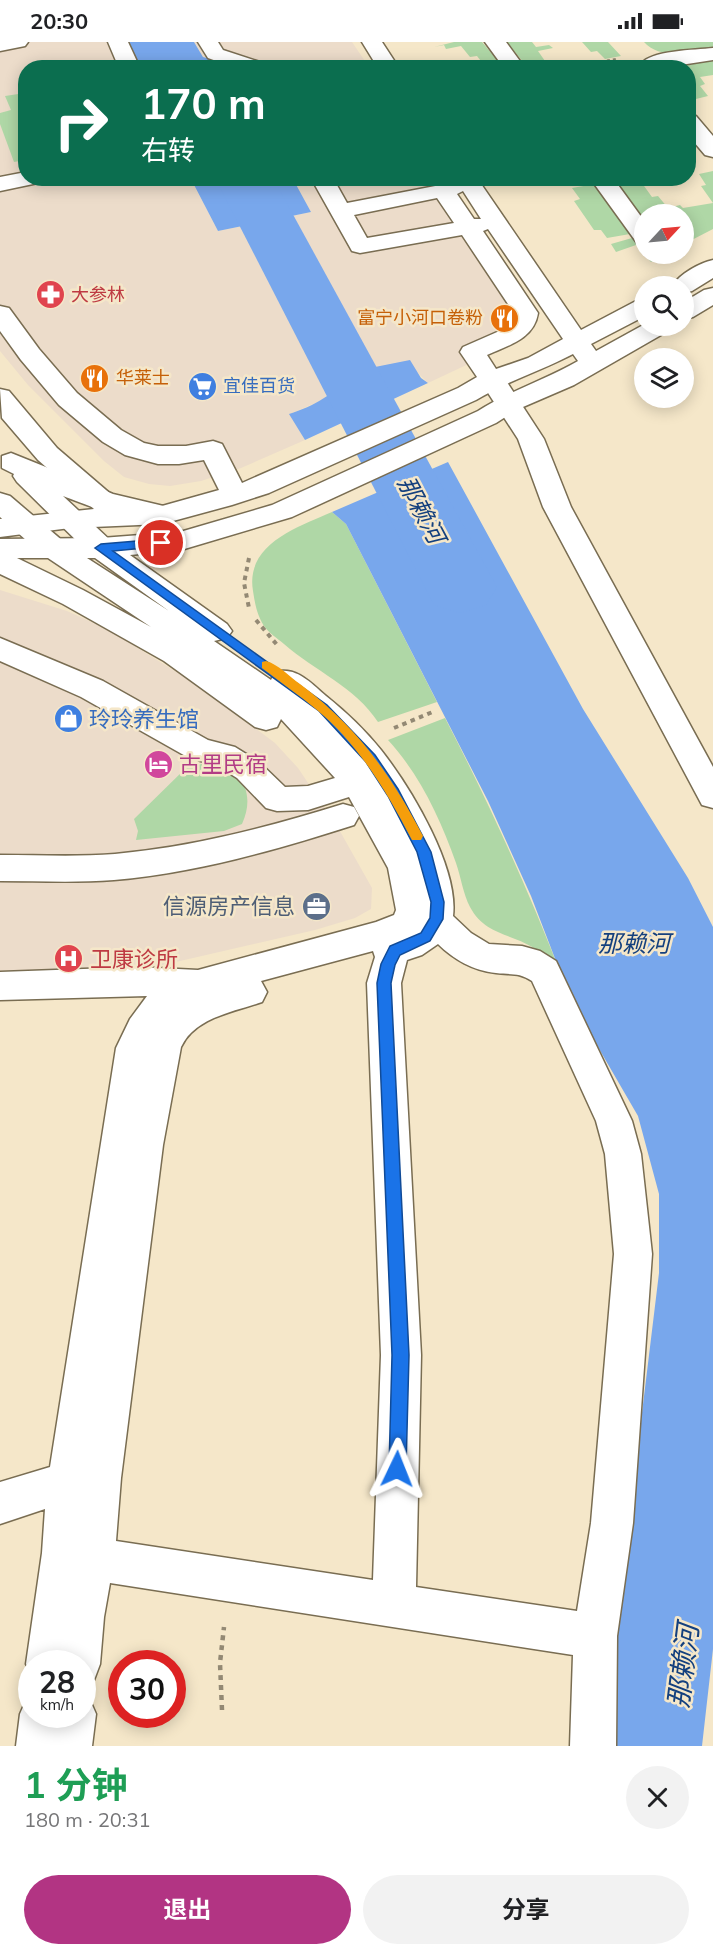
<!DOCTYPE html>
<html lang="zh">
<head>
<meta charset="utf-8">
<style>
	body { margin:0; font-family:Mulish,"Noto Sans SC",sans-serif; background:#f2f2f2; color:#202124; height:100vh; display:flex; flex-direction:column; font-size:22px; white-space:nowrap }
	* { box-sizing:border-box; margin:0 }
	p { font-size:20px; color:#757577 }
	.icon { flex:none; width:33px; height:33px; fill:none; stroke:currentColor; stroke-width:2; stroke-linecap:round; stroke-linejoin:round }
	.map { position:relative; height:1704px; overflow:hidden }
	.side { display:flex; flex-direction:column; background:#fff; flex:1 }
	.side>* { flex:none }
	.banner { position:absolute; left:18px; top:18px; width:678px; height:126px; border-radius:24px; box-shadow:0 3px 15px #0003; background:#0b6e4f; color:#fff; overflow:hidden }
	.needle { width:39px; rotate:64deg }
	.tools { position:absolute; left:634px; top:162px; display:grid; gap:12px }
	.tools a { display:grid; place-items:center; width:60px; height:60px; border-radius:50%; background:#fff; box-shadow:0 3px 15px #0003; font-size:30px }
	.speed { position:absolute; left:18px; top:1608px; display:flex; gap:12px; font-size:30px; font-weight:700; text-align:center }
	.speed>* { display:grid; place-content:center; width:78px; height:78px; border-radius:50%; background:#fff; box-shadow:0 3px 15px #0003; line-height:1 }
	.speed small { font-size:15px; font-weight:400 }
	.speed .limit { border:9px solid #d22; background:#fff; color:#111 }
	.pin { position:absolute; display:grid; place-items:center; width:51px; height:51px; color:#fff; margin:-26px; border:3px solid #fff; border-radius:50%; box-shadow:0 2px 6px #0007 }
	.me { position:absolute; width:66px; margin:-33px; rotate:2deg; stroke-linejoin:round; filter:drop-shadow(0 0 4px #0008) }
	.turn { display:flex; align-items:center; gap:21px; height:126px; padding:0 24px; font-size:27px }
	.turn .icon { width:78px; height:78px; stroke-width:2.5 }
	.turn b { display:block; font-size:42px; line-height:51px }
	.round { display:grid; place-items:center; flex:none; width:63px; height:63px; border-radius:32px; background:#f2f2f2 }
	.headline { display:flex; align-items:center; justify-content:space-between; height:102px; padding:0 24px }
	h1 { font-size:36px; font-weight:700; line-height:45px; color:#1e9e55 }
	.cta { display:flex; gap:12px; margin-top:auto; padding:12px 24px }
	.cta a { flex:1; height:69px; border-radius:36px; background:#b23483; color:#fff; font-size:24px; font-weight:700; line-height:69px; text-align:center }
	.cta a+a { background:#f2f2f2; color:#202124 }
	.status { display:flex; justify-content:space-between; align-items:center; height:42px; padding:0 30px; background:#fff; direction:ltr }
	.status svg { height:16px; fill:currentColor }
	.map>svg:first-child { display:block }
</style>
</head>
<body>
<div class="status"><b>20:30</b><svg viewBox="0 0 49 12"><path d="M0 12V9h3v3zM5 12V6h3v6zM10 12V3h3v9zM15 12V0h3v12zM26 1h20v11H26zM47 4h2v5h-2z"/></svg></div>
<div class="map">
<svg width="713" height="1704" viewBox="0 0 713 1704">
	<rect width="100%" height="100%" fill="#f5e7c9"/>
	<path fill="#ecdcca" d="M 0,0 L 124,0 L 137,25 L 26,26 L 26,136 L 191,137 L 218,189 L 311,170 L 293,137 L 443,137 L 532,268 L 535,278 L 532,289 L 526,295 L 428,341 L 415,328 L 350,330 L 344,340 L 320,359 L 290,372 L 305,398 L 241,426 L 201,439 L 170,444 L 149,442 L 124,435 L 104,419 L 28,343 L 0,309 Z
		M 194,0 L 352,0 L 369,25 L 240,25 L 203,15 Z
		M 0,548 L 67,569 L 107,587 L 199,644 L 275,701 L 298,726 L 337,784 L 372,846 L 371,867 L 355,876 L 315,888 L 128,931 L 0,936 Z"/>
	<path fill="#afd7a6" d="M 454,0 L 482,0 L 499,20 L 484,23 L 477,14 L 470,15 L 461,4 L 446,7 L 444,3 L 434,5 Z
		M 507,0 L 532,0 L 536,5 L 549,3 L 553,6 L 538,9 L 545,19 L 541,21 L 544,25 L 527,25 Z
		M 582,0 L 608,0 L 621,14 L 605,17 L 597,9 L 591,10 Z
		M 644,0 L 713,0 L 713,8 C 692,10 659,18 644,0 Z
		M 713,15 L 713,33 L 700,35 L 705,42 L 700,44 L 708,54 L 692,58 L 689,53 L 688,26 L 674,26 Z
		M 25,51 L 25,118 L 14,120 L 0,82 L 0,71 L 11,68 L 5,54 Z
		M 713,129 L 713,187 L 684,202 L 684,172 L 645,172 L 645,181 L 613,137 L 639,137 L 652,155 L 658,154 L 668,166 L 680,163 L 683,166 L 713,161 L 701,144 L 706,143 L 699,132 Z
		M 595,142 L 630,192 L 607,196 L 601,188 L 594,188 L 574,159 L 580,157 L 572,146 Z
		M 632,196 L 645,206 L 645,212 L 667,212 L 651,220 L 636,203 L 616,210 L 611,202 Z
		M 332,470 L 346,482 L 437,660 L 378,680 C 355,645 315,629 284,602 C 277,596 269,591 264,584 C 257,573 255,562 253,549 C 245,502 298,485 332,470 Z
		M 445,676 C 490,763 529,849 564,940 C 555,927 547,915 534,906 C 510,891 485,893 470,865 C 463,852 461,835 456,821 C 440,776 420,733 388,698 Z
		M 209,721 C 242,726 256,751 242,782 L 224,789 L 136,798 L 138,789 L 134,777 L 188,724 Z"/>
	<path fill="#78a7ec" d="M 124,0 L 194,0 L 203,15 L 240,25 L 137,25 Z
		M 191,137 L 293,137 L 311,170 L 218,189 Z
		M 410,318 L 421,336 L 428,341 L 305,398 L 289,372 C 314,364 336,352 350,330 Z
		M 448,420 L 583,667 L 688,836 L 713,885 L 713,1607 L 702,1704 L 614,1704 L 613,1609 L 659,1231 L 659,1152 L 638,1074 L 591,993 L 564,940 L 531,854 L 488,759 L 346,482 L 332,470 Z"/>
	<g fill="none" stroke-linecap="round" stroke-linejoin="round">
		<path fill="#78a7ec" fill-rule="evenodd" d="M 215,136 L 273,136 L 497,545 L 486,563 L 460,571 L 434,563 Z"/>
		<defs>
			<path id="minor" d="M 0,0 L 28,0 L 25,4 L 0,9 Z
				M 108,0 L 128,0 L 140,26 L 119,26 Z
				M 198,0 L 218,0 L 223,8 L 266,22 L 269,26 L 236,26 L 208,16 Z
				M 362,0 L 382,0 L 399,26 L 378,26 Z
				M 485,0 L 506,0 L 525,26 L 504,26 Z
				M 713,6 L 713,18 L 661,26 L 640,26 L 640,23 C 650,8 695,8 713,6 Z
				M 688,73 L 696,74 L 713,94 L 713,115 L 705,113 L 688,93 Z
				M 26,130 L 26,136 L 41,136 L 38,141 L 0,149 L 0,135 Z
				M 311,136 L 333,136 L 347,161 L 456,140 L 454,136 L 477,136 L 581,288 L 636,259 L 645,257 L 645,274 L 591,302 L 596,309 L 645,282 L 671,284 L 668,289 L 574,343 L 516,368 L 496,381 L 292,475 L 181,508 L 130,513 L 227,582 L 232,589 L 227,596 L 214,599 L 271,638 L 275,630 C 296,624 311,641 326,654 C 346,670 365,688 381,708 C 411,746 459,826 453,874 L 471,891 L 489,902 L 522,904 L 540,909 L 556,919 L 632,1079 L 641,1112 L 652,1212 L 633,1481 L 617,1594 L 616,1704 L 570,1704 L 573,1613 L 110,1541 L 104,1575 L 100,1622 L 94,1638 L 82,1642 L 82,1622 L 32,1622 L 32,1636 L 26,1622 L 42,1511 L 45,1467 L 0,1482 L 0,1440 L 50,1425 L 116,1006 L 130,977 L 147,954 L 0,958 L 0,930 L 139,925 L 198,928 L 376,880 L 394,873 L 396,868 L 388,826 L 349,755 L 308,768 L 277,769 L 266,766 L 237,736 L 216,723 L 189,716 L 81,655 L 0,619 L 0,596 L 103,639 L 208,698 L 235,705 L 259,720 L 285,745 L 308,744 L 335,736 L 281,677 L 277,685 L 266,688 L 255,685 L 164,619 L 63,562 L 0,532 L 0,497 L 101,496 L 180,490 L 272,463 L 478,369 C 509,349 545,338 578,319 L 573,312 C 541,329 507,339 476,358 L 269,451 L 232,463 L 162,482 L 70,486 L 0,495 L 0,477 L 94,467 L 38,418 L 2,376 L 0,347 L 9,349 L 57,406 L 113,454 L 117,460 L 113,466 L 162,464 L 219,448 L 204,418 L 179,422 L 158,422 L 125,413 L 103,400 L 59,363 L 21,318 L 0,289 L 0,264 L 9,266 L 39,307 L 77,351 L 121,388 L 144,401 L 158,404 L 186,404 L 213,399 L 222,402 L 242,441 L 458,346 L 477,335 L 460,310 L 463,305 L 504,287 L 512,280 L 514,271 L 462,193 L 360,211 L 352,209 ZM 463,149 L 481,177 L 474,177 L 457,152 ZM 437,156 L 454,181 L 367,196 L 354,173 ZM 488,187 L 563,297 L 528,316 L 496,327 L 487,313 C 509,303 534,297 538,271 L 483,189 ZM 17,516 L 48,516 L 151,585 L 83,548 ZM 87,516 L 95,516 L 169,569 ZM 438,902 C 453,917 474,929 496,931 C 511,933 519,930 532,939 L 596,1079 L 605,1112 L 614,1212 L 591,1481 L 577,1569 L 416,1545 L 421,1313 L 401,941 L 407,918 L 422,913 ZM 373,909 L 375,915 L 367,941 L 381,1313 L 373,1538 L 116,1499 L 121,1436 L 163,1103 L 181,1005 C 195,975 234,970 262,960 L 267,950 L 261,939 Z
				M 590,136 L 613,136 L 645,180 L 645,203 L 637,201 Z
				M 713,218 L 713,236 L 692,249 L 684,251 L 684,244 L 672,244 C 680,232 699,221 713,218 Z
				M 713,246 L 713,263 L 693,275 L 684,277 L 684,260 L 704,248 Z
				M 343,762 L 354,765 L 359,774 L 354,783 C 276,808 196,831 114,838 C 76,841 38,839 0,839 L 0,813 C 38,813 76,815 115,812 C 193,805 269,785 343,762 Z
				M 82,1653 L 89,1656 L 96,1672 L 92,1704 L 16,1704 L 20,1672 L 27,1656 L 32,1654 L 32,1672 L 82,1672 Z"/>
			<path id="major" d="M 492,329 L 501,331 L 544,397 L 571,465 L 713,725 L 713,766 L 702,763 L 543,465 L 518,397 L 479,337 L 483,331 Z
				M 11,411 L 113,452 L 172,466 L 176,473 L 172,480 C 144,487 90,464 63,454 L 111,499 L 115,506 L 111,513 L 101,516 L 91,513 L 17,440 L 13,434 L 14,432 L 2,426 L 2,414 Z
				M 0,451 L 10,454 L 64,500 L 68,507 L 64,514 L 54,517 L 44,514 L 0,475 Z"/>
		</defs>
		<use href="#minor" stroke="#796d52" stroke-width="3"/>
		<use href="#major" stroke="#796d52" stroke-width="3"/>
		<path stroke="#938974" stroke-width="3" stroke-dasharray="3 3" stroke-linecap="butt" d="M 607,19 L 618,17"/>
		<path stroke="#938974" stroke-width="4" stroke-dasharray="4.5 4.5" stroke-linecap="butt" d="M 249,516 L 244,541 L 249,566
			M 256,578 L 278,604
			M 394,686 L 435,669"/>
		<path stroke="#938974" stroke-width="4.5" stroke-dasharray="5 5" stroke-linecap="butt" d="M 222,1668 L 220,1621 L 224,1585"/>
		<use href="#minor" fill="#fff" fill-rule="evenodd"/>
		<use href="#major" fill="#fff" fill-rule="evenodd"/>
	</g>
	<path fill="#1a73e8" stroke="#114b97" stroke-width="1.5" d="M 161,497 L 165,498 L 165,504 L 113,509 L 327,663 L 375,713 L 398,747 L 431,810 L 444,860 L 443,877 L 430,899 L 400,913 L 395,923 L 391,941 L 409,1313 L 406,1427 L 403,1433 L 397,1436 L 391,1433 L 389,1427 L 392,1313 L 377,941 L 381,922 L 390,904 L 421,891 L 430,876 L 431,860 L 417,810 L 388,754 L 366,720 L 319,669 L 95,506 L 101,502 Z"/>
	<path fill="#f59e0b" d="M 266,619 C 278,622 290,635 300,642 C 357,685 390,731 423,794 L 421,798 L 412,798 C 387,750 359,703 317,668 C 299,653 280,640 262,626 L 262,620 Z"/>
	<defs>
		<symbol id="pharmacy-disc" viewBox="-11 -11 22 22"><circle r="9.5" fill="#e0444e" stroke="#f5e7c9"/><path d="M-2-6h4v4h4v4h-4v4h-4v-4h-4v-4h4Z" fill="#fff"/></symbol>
		<symbol id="restaurant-disc" viewBox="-11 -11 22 22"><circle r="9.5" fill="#e8710a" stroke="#f5e7c9"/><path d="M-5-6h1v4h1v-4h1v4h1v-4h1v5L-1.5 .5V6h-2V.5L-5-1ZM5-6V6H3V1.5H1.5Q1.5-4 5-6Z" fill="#fff"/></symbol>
		<symbol id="supermarket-disc" viewBox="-11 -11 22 22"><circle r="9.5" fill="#3f7fe0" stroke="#f5e7c9"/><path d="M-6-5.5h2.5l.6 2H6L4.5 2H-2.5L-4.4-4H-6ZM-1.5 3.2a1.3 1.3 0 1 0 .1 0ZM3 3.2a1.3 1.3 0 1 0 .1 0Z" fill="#fff"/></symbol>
		<symbol id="shop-disc" viewBox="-11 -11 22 22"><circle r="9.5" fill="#3f7fe0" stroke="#f5e7c9"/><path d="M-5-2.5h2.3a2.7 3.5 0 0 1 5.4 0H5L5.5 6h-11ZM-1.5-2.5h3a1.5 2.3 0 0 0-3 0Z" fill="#fff"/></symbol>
		<symbol id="hotel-disc" viewBox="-11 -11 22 22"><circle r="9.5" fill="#d1479c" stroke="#f5e7c9"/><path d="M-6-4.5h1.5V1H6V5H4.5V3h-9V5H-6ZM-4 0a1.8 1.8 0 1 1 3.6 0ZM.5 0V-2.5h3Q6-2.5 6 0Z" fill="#fff"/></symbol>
		<symbol id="office-disc" viewBox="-11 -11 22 22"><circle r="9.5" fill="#5c6f8a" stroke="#f5e7c9"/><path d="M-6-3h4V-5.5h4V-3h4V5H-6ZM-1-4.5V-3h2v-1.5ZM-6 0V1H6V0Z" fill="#fff"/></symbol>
		<symbol id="hospital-disc" viewBox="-11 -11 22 22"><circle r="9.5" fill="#e0444e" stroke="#f5e7c9"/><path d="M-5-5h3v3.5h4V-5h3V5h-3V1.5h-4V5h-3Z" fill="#fff"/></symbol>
	</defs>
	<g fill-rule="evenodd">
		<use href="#pharmacy-disc" x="34" y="236" width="33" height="33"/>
		<use href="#restaurant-disc" x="488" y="260" width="33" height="33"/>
		<use href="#restaurant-disc" x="78" y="320" width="33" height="33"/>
		<use href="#supermarket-disc" x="186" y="328" width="33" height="33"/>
		<use href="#shop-disc" x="52" y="660" width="33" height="33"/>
		<use href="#hotel-disc" x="142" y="706" width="33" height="33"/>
		<use href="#office-disc" x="300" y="848" width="33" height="33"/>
		<use href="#hospital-disc" x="52" y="900" width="33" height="33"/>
	</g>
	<g text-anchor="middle" stroke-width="5" stroke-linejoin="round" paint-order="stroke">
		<g font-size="18" fill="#be3a42" stroke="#f5e7c9" text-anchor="start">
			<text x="71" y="259">大参林</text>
		</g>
		<g font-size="18" fill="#c56008" stroke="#f5e7c9" text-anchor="end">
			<text x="483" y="282">富宁小河口卷粉</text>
			<text x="116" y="342" text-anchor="start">华莱士</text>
		</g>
		<g font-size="18" fill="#366cbe" stroke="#f5e7c9" text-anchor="start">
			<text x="223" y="350">宜佳百货</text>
		</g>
		<g font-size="22" fill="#366cbe" stroke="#f5e7c9" text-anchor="start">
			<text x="89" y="685">玲玲养生馆</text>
		</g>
		<g font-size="22" fill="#b23c85" stroke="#f5e7c9" text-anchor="start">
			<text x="179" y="730">古里民宿</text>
		</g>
		<g font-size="22" fill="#4e5e75" stroke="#f5e7c9" text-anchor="end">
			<text x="295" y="872">信源房产信息</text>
		</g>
		<g font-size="22" fill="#be3a42" stroke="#f5e7c9" text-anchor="start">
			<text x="90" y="925">卫康诊所</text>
		</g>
		<g font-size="24" font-style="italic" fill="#14407e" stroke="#f5e7c9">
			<text transform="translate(421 468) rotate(62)" y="8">那赖河</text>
			<text x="634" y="910">那赖河</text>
		</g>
		<g font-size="28" font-style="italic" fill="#14407e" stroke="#f5e7c9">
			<text transform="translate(683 1624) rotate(-83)" y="10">那赖河</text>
		</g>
	</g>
</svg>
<div class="tools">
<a><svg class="needle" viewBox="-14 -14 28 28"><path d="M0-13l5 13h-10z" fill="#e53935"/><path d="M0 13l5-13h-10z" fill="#757577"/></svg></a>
<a><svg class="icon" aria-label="search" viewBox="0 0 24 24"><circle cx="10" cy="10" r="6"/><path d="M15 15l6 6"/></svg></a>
<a><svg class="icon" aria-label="layers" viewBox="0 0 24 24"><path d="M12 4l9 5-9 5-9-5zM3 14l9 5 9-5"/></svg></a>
</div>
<div class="speed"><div>28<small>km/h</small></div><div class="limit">30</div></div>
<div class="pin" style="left:161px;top:501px;background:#d93025"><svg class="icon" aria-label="arrive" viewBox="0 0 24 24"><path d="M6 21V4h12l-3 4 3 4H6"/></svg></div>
<svg class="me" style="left:397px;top:1427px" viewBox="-20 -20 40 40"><path d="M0-17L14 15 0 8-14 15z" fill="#1a73e8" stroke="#fff" stroke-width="4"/></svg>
<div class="banner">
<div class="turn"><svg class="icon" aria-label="right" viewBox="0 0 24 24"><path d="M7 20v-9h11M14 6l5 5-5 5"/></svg><div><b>170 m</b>右转</div></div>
</div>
</div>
<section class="side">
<div class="headline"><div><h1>1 分钟</h1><p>180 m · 20:31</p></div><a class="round"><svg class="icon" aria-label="close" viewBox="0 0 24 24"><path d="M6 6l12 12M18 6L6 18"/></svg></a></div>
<div class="cta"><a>退出</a><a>分享</a></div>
</section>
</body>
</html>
